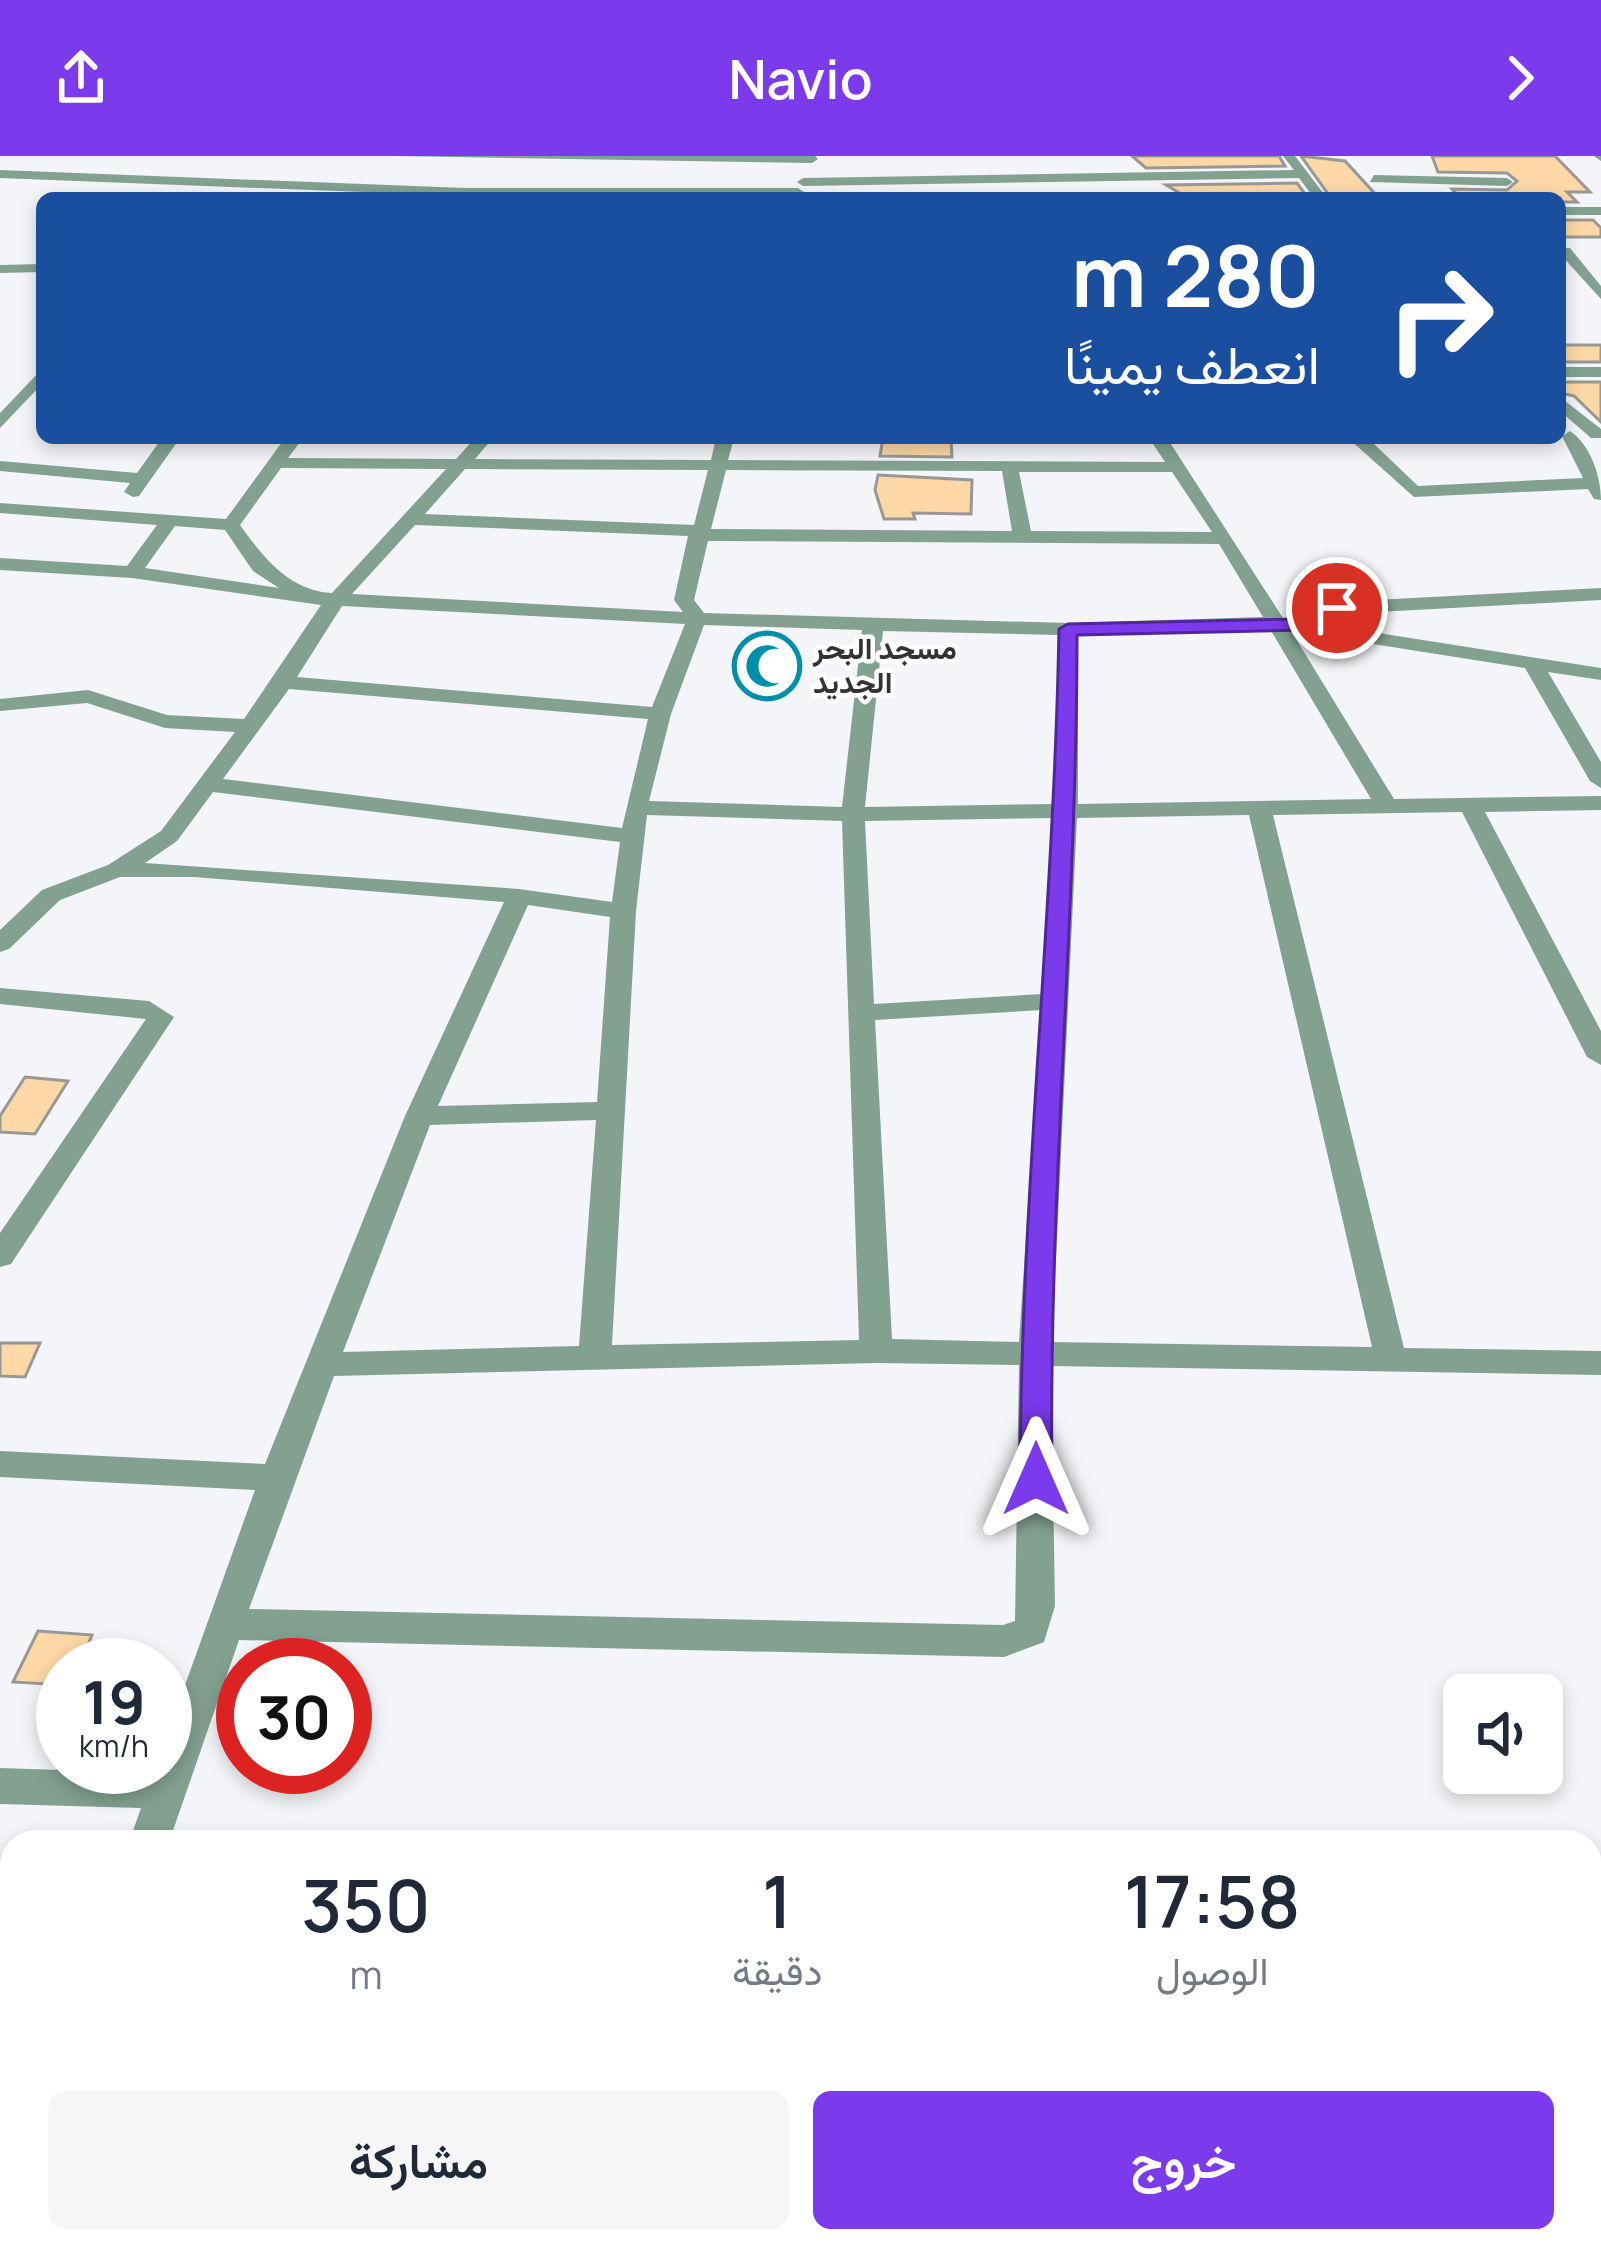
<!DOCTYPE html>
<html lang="ar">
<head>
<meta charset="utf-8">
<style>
	body { margin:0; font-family:Manrope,Vazirmatn,sans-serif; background:#f6f6f7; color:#1f2937; direction:rtl; height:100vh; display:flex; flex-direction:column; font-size:45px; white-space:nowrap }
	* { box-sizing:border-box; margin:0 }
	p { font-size:39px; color:#747a83 }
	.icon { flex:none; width:66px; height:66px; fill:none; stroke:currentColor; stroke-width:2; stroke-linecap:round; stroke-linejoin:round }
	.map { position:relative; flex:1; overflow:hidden; direction:ltr }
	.details { position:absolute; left:0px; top:1674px; width:1602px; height:423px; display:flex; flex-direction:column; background:#fff; border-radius:36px 36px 0 0; box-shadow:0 6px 18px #0003; direction:rtl }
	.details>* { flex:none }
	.guide { position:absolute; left:36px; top:36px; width:1530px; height:252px; border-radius:18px; box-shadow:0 6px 18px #0003; direction:rtl; background:#1a4fa0; color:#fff; overflow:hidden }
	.controls { position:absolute; left:1443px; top:1518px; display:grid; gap:24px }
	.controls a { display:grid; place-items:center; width:120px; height:120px; border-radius:18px; background:#fff; box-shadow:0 6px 18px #0003; font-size:60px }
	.speed { position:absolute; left:36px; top:1482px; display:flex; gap:24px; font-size:60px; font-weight:700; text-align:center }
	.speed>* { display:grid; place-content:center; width:156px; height:156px; border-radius:50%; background:#fff; box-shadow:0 6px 18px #0003; line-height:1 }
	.speed small { font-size:30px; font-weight:400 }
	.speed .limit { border:18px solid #d22; background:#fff; color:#111 }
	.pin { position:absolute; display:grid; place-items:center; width:102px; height:102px; color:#fff; margin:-51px; border:6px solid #fff; border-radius:50%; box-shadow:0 3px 12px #0007 }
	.me { position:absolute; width:132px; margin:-66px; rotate:0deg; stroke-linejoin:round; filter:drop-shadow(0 0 9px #0008) }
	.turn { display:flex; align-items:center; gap:42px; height:252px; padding:0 48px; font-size:54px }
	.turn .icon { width:156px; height:156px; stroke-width:2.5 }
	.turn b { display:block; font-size:84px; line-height:102px }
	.eta { display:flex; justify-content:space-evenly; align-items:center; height:204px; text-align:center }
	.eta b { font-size:72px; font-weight:600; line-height:84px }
	.primary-button { display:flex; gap:24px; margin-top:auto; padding:24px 48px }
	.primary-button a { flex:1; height:138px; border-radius:18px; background:#7c3aed; color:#fff; font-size:48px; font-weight:600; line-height:138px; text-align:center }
	.primary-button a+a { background:#f6f6f7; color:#1f2937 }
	header { display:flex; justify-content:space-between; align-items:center; height:156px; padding:0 48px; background:#7c3aed; color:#fff; font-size:54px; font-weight:600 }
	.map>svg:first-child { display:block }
</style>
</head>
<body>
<header><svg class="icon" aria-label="forward" viewBox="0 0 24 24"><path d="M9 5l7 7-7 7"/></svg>Navio<svg class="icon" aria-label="share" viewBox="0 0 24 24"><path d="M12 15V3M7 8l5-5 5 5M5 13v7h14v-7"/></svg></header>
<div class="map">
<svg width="1601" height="2096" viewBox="0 0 1601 2096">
	<rect width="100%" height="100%" fill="#f4f5f8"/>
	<path fill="#fbd8a6" stroke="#9a9895" stroke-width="3" d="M 1132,0 L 1279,0 L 1285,10 L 1146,12 Z
		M 1301,0 L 1345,5 L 1379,42 L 1331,42 Z
		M 1432,0 L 1555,0 L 1590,36 L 1567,36 L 1577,46 L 1560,46 L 1560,42 L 1460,42 L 1452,33 L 1507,34 L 1517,25 L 1507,17 L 1438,16 Z
		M 1297,27 L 1308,42 L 1188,42 L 1166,29 Z
		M 1560,64 L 1593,64 L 1601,72 L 1601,81 L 1560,81 Z
		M 1560,189 L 1601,189 L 1601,206 L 1560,206 Z
		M 1560,226 L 1601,226 L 1601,266 L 1574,240 L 1560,237 Z
		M 883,282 L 951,284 L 952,301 L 880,300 Z
		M 878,319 L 972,324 L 971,358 L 913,357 L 915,363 L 884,363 L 875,334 Z
		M 25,921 L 68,925 L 35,978 L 0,976 L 0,960 Z
		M 0,1187 L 40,1187 L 25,1221 L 0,1220 Z
		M 38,1475 L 92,1479 L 80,1509 L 63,1509 L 63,1529 L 13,1526 Z"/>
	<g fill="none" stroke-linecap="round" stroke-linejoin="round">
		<path fill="#82a190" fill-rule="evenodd" d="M 396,0 L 815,0 L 818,3 L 812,7 Z
			M 1283,0 L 1295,0 L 1327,42 L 1314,42 L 1299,22 L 803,30 L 797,26 L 803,22 L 1294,14 Z
			M 1594,0 L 1601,0 L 1601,5 Z
			M 0,14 L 465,32 L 798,32 L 804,36 L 798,40 L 465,40 L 0,22 Z
			M 1374,19 L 1507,22 L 1513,26 L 1507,30 L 1370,26 Z
			M 1560,51 L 1601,51 L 1601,59 L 1560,59 Z
			M 1560,92 L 1570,92 L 1601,130 L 1601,143 L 1560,98 Z
			M 42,108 L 42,116 L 0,117 L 0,109 Z
			M 1560,211 L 1601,211 L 1601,221 L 1560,221 Z
			M 42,213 L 42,228 L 0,272 L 0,257 Z
			M 1560,241 L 1601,273 L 1601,282 L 1591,282 L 1560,255 Z
			M 1570,275 C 1590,288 1601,320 1601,344 L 1594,343 L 1588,333 L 1414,341 L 1348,282 L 1482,282 L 1473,287 L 1373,287 L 1418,330 L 1583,322 L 1562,280 Z
			M 162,282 L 180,282 L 139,340 L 133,341 L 124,336 L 130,327 L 0,315 L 0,305 L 137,317 Z
			M 285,282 L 303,282 L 288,302 L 456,303 L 475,282 L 493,282 L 475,303 L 711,304 L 716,282 L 734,282 L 728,304 L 1165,306 L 1149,282 L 1167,282 L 1283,462 L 1297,464 L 1337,446 L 1601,432 L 1601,444 L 1341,458 L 1321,468 L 1601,512 L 1601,524 L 1548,516 L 1601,606 L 1601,632 L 1590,625 L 1525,512 L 1291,475 L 1394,643 L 1601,640 L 1601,654 L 1485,656 L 1601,875 L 1601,909 L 1587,901 L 1462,656 L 1273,659 L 1404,1192 L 1601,1195 L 1601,1219 L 1051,1210 L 1055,1450 L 1044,1486 L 1004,1501 L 239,1484 L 169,1686 L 129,1686 L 141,1652 L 0,1648 L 0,1612 L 154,1617 L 156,1611 L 165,1611 L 165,1585 L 255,1334 L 0,1321 L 0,1295 L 265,1308 L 405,960 L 504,746 L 194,721 L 120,721 L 60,744 L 9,793 L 0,796 L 0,774 L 42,734 L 108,709 L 161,675 L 235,576 L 165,572 L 87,547 L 0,555 L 0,543 L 88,534 L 167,559 L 244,563 L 321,449 L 132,422 L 0,414 L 0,402 L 127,410 L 157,369 L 0,357 L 0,347 L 226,363 ZM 281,312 L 446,313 L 332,437 C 289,435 263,401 240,369 ZM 465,313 L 708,314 L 694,369 L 425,358 ZM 726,314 L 1002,315 L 1012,375 L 711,373 ZM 1019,316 L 1172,316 L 1212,376 L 1031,375 ZM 415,369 L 688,380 L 674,444 L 683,456 L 352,438 ZM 175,370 L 225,374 L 253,415 L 279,432 L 145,412 ZM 708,385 L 1219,388 L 1263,461 L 1068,467 L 704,457 L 694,444 ZM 342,450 L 685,468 L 652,551 L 297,521 ZM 704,469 L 862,474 L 842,651 L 649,645 L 671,558 ZM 1270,473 L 1371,643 L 1078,648 L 1078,479 ZM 883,475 L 1058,479 L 1054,648 L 865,651 ZM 289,533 L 648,563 L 622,672 L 223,623 ZM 213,636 L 620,686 L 612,746 L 519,733 L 145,707 L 177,685 ZM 647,659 L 842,665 L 859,1184 L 612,1189 L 636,755 ZM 1249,659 L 1372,1191 L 1052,1186 L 1077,662 ZM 1054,662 L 1042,838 L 874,848 L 865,665 ZM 528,749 L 610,761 L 597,946 L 438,950 ZM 1041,854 L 1019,1186 L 892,1183 L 875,864 ZM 596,964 L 579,1190 L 343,1196 L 430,969 ZM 876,1207 L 1019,1209 L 1015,1465 L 1003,1469 L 249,1453 L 334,1220 Z
			M 0,832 L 149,845 L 174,861 L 11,1108 L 0,1111 L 0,1077 L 146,863 L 0,848 Z
			M 0,1827 L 12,1827 L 12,1869 L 0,1869 Z"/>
	</g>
	<path fill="#7c3aed" stroke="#51269a" stroke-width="3" d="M 1337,446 L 1346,452 L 1343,456 L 1302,474 L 1077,479 C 1077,760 1048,1041 1052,1323 L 1047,1332 L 1025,1332 L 1020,1323 C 1021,1039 1054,757 1059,473 L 1068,468 L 1298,463 Z"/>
	<defs>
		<symbol id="mosque-ring" viewBox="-11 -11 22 22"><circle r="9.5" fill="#fff" stroke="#008eaa" stroke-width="1.5"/><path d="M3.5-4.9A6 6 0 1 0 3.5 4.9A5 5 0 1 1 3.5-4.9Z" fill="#008eaa"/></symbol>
	</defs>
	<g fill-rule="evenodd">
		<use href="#mosque-ring" x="729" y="472" width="76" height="76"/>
	</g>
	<g text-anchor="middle" stroke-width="9" stroke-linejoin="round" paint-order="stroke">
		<g font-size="30" font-weight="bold" fill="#323334" stroke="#fff" text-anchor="start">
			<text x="813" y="503">مسجد البحر<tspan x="813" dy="34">الجديد</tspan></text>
		</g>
	</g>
</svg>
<div class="controls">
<a><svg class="icon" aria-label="sound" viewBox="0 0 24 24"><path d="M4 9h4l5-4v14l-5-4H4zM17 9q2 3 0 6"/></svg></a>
</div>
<div class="speed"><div>19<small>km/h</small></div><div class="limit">30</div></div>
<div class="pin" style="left:1337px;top:452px;background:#d93025"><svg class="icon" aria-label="arrive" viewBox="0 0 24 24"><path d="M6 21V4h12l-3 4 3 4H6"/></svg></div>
<svg class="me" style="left:1036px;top:1323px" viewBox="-20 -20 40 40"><path d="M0-17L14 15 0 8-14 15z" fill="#7c3aed" stroke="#fff" stroke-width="4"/></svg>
<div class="guide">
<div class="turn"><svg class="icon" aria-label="right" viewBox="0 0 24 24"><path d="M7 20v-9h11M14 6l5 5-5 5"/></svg><div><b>280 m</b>انعطف يمينًا</div></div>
</div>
<section class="details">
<div class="eta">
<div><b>17:58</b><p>الوصول</p></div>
<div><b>1</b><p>دقيقة</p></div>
<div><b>350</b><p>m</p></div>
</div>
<div class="primary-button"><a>خروج</a><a>مشاركة</a></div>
</section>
</div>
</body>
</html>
